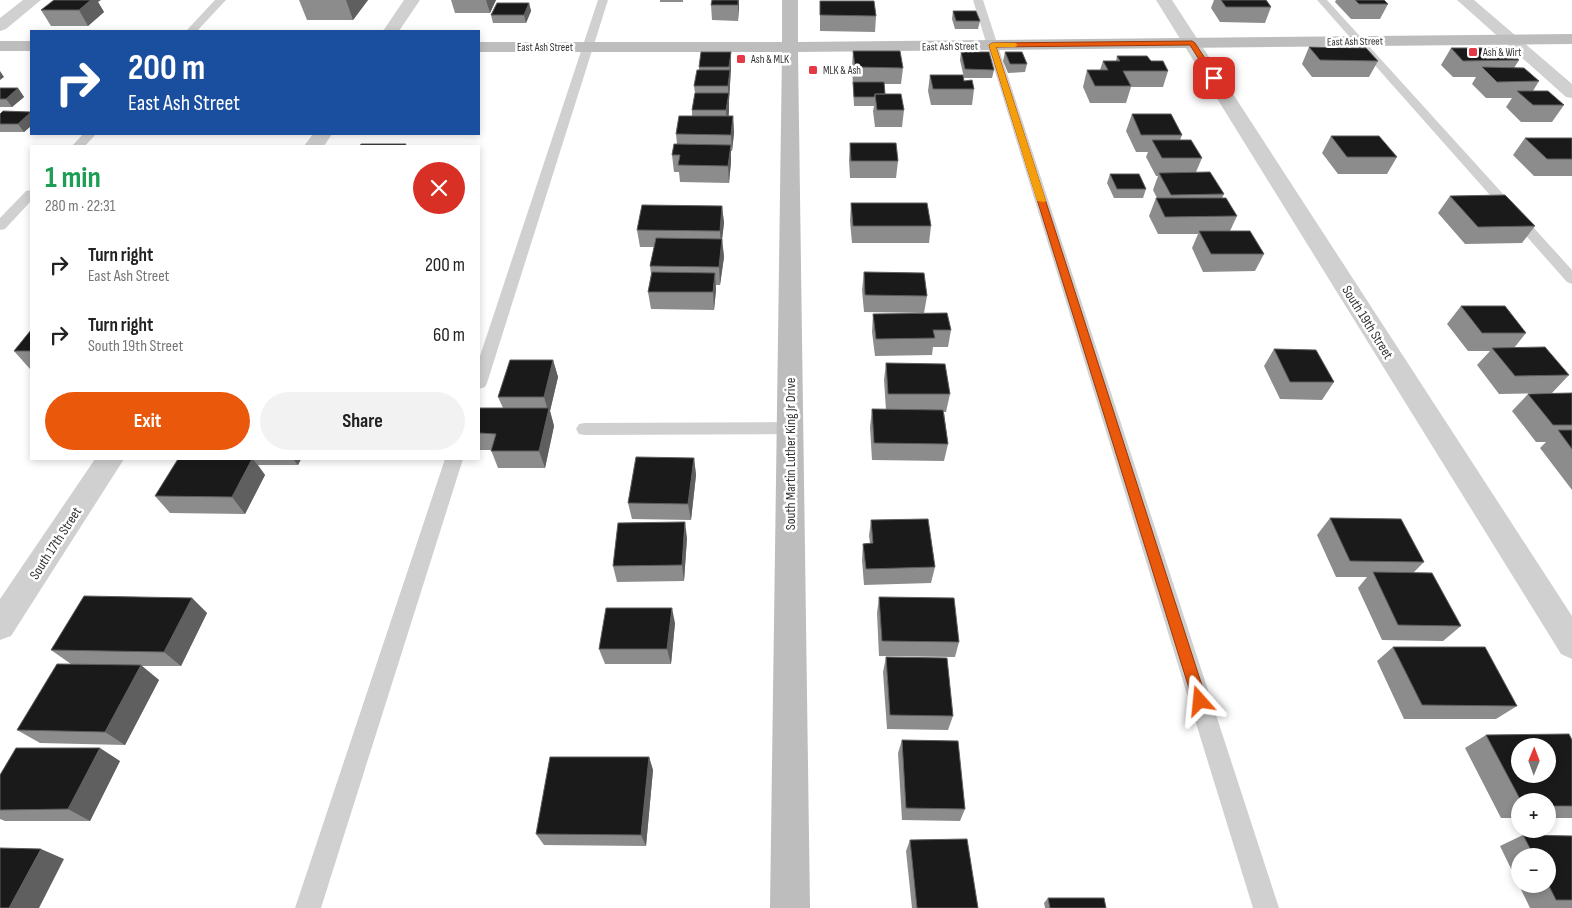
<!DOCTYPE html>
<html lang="en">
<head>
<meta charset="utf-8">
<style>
	body { margin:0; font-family:"Sofia Sans Condensed",sans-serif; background:#f2f2f2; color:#222; height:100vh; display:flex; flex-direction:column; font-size:19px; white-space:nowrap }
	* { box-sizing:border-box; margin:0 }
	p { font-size:16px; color:#767676 }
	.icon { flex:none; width:28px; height:28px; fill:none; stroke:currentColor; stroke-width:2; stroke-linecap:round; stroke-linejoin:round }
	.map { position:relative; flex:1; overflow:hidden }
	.side { position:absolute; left:30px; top:145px; width:450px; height:315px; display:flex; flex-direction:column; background:#fff; border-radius:0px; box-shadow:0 2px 8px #0003 }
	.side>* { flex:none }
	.banner { position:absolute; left:30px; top:30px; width:450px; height:105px; border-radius:0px; box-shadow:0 2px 8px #0003; background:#1a4fa0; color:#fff; overflow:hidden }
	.needle { width:32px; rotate:1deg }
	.fabs { position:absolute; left:1511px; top:738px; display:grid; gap:10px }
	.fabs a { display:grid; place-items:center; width:45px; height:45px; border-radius:50%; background:#fff; box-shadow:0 2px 8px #0003; font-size:25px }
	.pin { position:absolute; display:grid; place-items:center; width:42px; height:42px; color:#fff; margin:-21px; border-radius:10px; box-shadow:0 2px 8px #0006 }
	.me { position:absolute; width:55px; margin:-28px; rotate:342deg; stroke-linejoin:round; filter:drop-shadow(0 0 4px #0008) }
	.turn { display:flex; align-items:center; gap:18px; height:105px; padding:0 15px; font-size:22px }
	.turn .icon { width:65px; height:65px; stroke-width:2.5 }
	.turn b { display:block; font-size:35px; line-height:42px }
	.round { display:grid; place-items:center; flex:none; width:52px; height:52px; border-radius:26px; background:#f2f2f2 }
	.headline { display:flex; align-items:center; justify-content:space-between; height:85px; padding:0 15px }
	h1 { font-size:30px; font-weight:700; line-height:38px; color:#1e9e55 }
	.primary-button { display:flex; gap:10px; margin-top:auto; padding:10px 15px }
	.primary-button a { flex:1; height:58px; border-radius:30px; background:#ea580c; color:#fff; font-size:20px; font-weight:700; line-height:58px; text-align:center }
	.primary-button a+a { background:#f2f2f2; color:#222 }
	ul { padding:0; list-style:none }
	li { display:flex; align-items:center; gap:15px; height:70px; padding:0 15px }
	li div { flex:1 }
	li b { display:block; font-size:19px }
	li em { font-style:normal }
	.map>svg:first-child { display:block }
</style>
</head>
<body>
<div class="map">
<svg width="1572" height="908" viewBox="0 0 1572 908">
	<rect width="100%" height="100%" fill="#fff"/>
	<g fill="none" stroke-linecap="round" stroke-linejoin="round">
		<path fill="#d0d0d0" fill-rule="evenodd" d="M 215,0 L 226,0 L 197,31 L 186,31 Z
			M 598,0 L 608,0 L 487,383 L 485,387 L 479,389 L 479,359 Z
			M 973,0 L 983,0 L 1279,908 L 1253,908 Z
			M 1317,0 L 1327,0 L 1572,270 L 1572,284 L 1567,282 Z
			M 83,134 L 96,134 L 85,146 L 72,146 Z
			M 31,190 L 31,201 L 5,229 L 0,230 L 0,218 L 26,191 Z
			M 790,422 L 796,423 L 799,428 L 796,433 L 790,434 L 585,435 L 579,434 L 576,429 L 579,424 L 585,423 Z
			M 445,459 L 463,459 L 321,908 L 295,908 Z"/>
		<path fill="#d0d0d0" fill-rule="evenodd" d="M 23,0 L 41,0 L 6,29 L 0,31 L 0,18 Z
			M 404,0 L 420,0 L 399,31 L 383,31 Z
			M 1156,0 L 1172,0 L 1572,616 L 1572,659 L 1561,654 Z
			M 1457,0 L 1474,0 L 1572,84 L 1572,98 L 1566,97 Z
			M 313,134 L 332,134 L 324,146 L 304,146 Z
			M 95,459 L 124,459 L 11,636 L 0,640 L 0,599 Z"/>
		<path fill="#bdbdbd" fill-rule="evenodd" d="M 782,0 L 798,0 L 798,42 L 1572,34 L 1572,44 L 798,52 L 810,908 L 770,908 L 782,52 L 479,52 L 479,42 L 782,42 Z
			M 0,41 L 31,41 L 31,51 L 0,51 Z"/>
	</g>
	<path fill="#8c8c8c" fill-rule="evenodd" d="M 299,0 L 368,0 L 353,20 L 307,20 Z
		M 451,0 L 496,0 L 490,13 L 455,13 Z
		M 660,0 L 683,0 L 683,2 L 660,2 Z
		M 739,0 L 738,21 L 712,20 L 711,5 Z
		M 1214,0 L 1266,0 L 1271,7 L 1265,23 L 1220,22 L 1211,8 Z
		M 1336,0 L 1384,0 L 1388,4 L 1380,19 L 1351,19 L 1335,2 Z
		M 820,1 L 876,16 L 875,32 L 820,31 Z
		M 98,2 L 104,12 L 88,26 L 51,26 L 41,10 Z
		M 529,3 L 531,11 L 526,23 L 493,23 L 491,15 Z
		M 953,11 L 980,21 L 978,29 L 955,29 L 952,19 Z
		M 1309,47 L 1378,61 L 1369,77 L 1312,77 L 1302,64 Z
		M 1451,48 L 1519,60 L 1514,68 L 1539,81 L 1533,91 L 1564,105 L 1552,122 L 1521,122 L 1506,107 L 1512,98 L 1486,98 L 1472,84 L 1476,77 L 1453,77 L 1441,65 Z
		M 853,51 L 903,68 L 901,84 L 884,84 L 885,94 L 904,110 L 902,127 L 875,127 L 873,111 L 874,106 L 854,106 L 852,67 Z
		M 731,52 L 731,68 L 729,100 L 729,116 L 733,116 L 734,133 L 732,151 L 731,151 L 731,162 L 729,183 L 680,182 L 679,172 L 674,172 L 672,155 L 677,144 L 676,134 L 692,116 L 692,110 L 695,93 L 694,86 L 699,70 L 699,67 Z
		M 961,52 L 994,70 L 992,78 L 964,78 L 960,60 Z
		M 1005,52 L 1027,64 L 1025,72 L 1008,73 L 1003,61 Z
		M 1117,56 L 1151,61 L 1168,71 L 1163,87 L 1131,87 L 1126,103 L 1090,103 L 1083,87 L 1087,70 L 1100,70 L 1103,61 L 1116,61 Z
		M 930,75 L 974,89 L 972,105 L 931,105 L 928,91 Z
		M 0,88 L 18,88 L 24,97 L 12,107 L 0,107 Z
		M 31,112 L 31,126 L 24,132 L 0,132 L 0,114 Z
		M 1132,114 L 1182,135 L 1180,140 L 1202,158 L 1196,172 L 1224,194 L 1222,198 L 1237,216 L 1230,231 L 1264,254 L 1255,271 L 1203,272 L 1192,248 L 1198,234 L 1158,234 L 1149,216 L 1156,198 L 1157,198 L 1153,190 L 1158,176 L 1156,176 L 1146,157 L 1148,152 L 1136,152 L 1126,131 Z
		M 1331,136 L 1397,157 L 1387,174 L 1338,174 L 1322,153 Z
		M 1525,138 L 1572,138 L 1572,176 L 1534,176 L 1513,155 Z
		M 850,143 L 898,161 L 896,178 L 850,178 L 849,160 Z
		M 1110,174 L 1146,189 L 1143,198 L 1114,198 L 1107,183 Z
		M 1450,196 L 1535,226 L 1522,243 L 1465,244 L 1438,213 Z
		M 851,203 L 931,226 L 929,243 L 852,243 L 850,221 Z
		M 722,206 L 724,223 L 722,239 L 724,257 L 720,285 L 716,285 L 716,290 L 714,310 L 651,309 L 648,292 L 651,274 L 650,266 L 654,247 L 640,247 L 637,230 Z
		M 864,272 L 927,296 L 924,313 L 864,312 L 862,290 Z
		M 1461,306 L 1526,333 L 1514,348 L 1569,375 L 1552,393 L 1499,394 L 1477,365 L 1490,351 L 1468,351 L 1447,324 Z
		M 873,314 L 951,330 L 948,347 L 933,347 L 932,355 L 875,356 L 872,332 Z
		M 31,330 L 31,369 L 30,369 L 14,351 Z
		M 1274,349 L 1334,382 L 1322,400 L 1280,399 L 1264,366 Z
		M 553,360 L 558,377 L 550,411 L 554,426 L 545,468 L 498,468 L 491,450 L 479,450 L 479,408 L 503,408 L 498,397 Z
		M 886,363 L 950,394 L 946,412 L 944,412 L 948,444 L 944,461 L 872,460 L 870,427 L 872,409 L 886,410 L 884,380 Z
		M 1572,393 L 1572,490 L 1540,448 L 1546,442 L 1536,442 L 1512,411 L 1528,394 Z
		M 694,458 L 696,475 L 691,520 L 632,519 L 628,503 Z
		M 178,459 L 301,459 L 298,465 L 258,465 L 265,475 L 245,514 L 170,513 L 155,496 Z
		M 1330,518 L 1424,562 L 1413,573 L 1461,626 L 1443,641 L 1382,640 L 1358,588 L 1367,577 L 1336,577 L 1317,535 Z
		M 871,520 L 935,567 L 931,583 L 864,585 L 862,560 L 863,544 L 870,543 L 869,536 Z
		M 687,538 L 684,581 L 617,582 L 613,566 Z
		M 879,597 L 959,642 L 955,657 L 879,656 L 877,613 Z
		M 192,598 L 207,613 L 181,666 L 141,666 L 159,680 L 125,745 L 40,743 L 17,730 L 71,664 L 51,650 Z
		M 675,623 L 671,664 L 605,664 L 599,649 Z
		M 1393,647 L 1517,706 L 1496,719 L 1404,719 L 1377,661 Z
		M 886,657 L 953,716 L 948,730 L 887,729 L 883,672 Z
		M 1486,735 L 1572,740 L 1572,818 L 1548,818 L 1548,801 L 1520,801 L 1520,818 L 1501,818 L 1465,748 Z
		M 902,740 L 965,809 L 960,821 L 902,820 L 898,753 Z
		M 649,757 L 653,770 L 646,846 L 544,845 L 536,834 Z
		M 120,761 L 90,821 L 5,821 L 0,819 L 0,775 Z
		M 1523,835 L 1572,836 L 1572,908 L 1530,908 L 1500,846 ZM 1520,856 L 1548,856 L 1548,884 L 1520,884 Z
		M 910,840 L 978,908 L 912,908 L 906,851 Z
		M 1048,898 L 1106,908 L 1045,908 L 1044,903 Z"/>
	<path fill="#5f5f5f" d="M 91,0 L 101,0 L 98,2 L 104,12 L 88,26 L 79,10 Z
		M 346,0 L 368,0 L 353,20 Z
		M 486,0 L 496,0 L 490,13 Z
		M 738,0 L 739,0 L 739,7 L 738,21 Z
		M 529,3 L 531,11 L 526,23 L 524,15 Z
		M 731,52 L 731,68 L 729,100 L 729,110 L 727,127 L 726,110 L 728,96 L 728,86 Z
		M 0,71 L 4,77 L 0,80 Z
		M 18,88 L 24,97 L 12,107 L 6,99 Z
		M 31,112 L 31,126 L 24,132 L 18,124 Z
		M 733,116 L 734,133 L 732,151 L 731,135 Z
		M 731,145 L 731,162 L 729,183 L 728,166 Z
		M 722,206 L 724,223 L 721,248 L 720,231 Z
		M 722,239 L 724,257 L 720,285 L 719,267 Z
		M 715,273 L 716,290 L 714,310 L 713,292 Z
		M 553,360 L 558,377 L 550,411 L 554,426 L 545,468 L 539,451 L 548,411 L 544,397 Z
		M 694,458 L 696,475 L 691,520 L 688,504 Z
		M 252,459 L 253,459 L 265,475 L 245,514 L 232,497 Z
		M 293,459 L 301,459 L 298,465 Z
		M 685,522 L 687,538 L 684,581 L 682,565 Z
		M 192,598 L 207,613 L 181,666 L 164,652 Z
		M 672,608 L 675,623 L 671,664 L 667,649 Z
		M 141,665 L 159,680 L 125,745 L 105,732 Z
		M 100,748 L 120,761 L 90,821 L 68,809 Z
		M 649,757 L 653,770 L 646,846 L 641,835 Z
		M 41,849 L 64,859 L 39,908 L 9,908 Z"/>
	<path fill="#1a1a1a" stroke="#5f5f5f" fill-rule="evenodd" d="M 54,0 L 91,0 L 79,10 L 41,10 Z
		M 712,0 L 738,0 L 738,5 L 711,5 Z
		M 1221,0 L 1266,0 L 1271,7 L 1226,7 Z
		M 1355,0 L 1384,0 L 1388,4 L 1359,4 Z
		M 820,1 L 874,1 L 876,16 L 820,15 Z
		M 497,3 L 529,3 L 524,15 L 491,15 Z
		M 953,11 L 976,11 L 980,21 L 956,21 Z
		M 1309,47 L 1366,48 L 1378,61 L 1320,60 Z
		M 1451,48 L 1505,48 L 1519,60 L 1463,61 Z
		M 853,51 L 900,51 L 903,68 L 855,67 Z
		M 701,52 L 731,52 L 729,67 L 699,67 Z
		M 961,52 L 989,52 L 994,70 L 965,69 Z
		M 1005,52 L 1022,52 L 1027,64 L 1010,64 Z
		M 1117,56 L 1147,56 L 1151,61 L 1163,61 L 1168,71 L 1123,71 L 1131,86 L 1095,86 L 1087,70 L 1108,70 L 1103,61 L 1120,61 Z
		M 1482,67 L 1524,68 L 1539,81 L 1497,82 Z
		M 697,70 L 730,70 L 728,86 L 694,86 Z
		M 930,75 L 963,75 L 964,81 L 972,80 L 974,89 L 933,89 Z
		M 853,82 L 884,82 L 885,94 L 875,94 L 874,97 L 854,97 Z
		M 0,88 L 18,88 L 6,99 L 0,99 Z
		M 1517,91 L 1548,91 L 1564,105 L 1533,105 Z
		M 695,93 L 729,93 L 726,110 L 692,110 Z
		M 875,94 L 901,94 L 904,110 L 877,110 Z
		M 3,111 L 31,112 L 18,124 L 0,124 L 0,114 Z
		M 1132,114 L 1171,114 L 1182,135 L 1141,135 Z
		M 679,116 L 733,116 L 731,135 L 676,134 Z
		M 1331,136 L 1379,136 L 1397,157 L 1347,157 Z
		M 1525,138 L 1572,138 L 1572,159 L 1547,159 Z
		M 1152,140 L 1191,140 L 1202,158 L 1162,158 Z
		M 850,143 L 896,143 L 898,161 L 851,161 Z
		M 361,144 L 406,144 L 405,146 L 360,146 Z
		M 674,144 L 731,145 L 728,166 L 678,165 L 680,155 L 672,155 Z
		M 1210,172 L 1224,194 L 1171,195 L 1159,173 Z
		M 1110,174 L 1139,174 L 1146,189 L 1117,189 Z
		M 1505,195 L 1535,226 L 1478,227 L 1450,196 Z
		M 1156,198 L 1226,198 L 1237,216 L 1165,217 Z
		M 851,203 L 927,203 L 931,226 L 853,226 Z
		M 642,205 L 722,206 L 720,231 L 637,230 Z
		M 1199,231 L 1250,231 L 1264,254 L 1211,254 Z
		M 656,238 L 722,239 L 719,267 L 650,266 Z
		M 652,272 L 715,273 L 713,292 L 648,292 Z
		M 864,272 L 924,273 L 927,296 L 865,295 Z
		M 1461,306 L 1505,306 L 1526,333 L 1482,333 Z
		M 947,313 L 951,330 L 933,330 L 935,338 L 876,339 L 873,314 Z
		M 31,330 L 31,351 L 14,351 Z
		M 1545,347 L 1569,375 L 1515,376 L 1492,348 Z
		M 1274,349 L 1316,350 L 1334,382 L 1290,382 Z
		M 510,360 L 553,360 L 544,397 L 498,397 Z
		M 886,363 L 945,364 L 950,394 L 888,394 Z
		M 1572,393 L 1572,425 L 1553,425 L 1528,394 Z
		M 479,408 L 549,408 L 539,451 L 491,451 L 496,434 L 479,433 Z
		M 872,409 L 943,410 L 948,444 L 874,443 Z
		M 1558,430 L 1572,430 L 1572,449 Z
		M 636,457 L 694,458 L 688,504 L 628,503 Z
		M 178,459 L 252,459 L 232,497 L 155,496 Z
		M 1330,518 L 1401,519 L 1424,562 L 1350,561 Z
		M 928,519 L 935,567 L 866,569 L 863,544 L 873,543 L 871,520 Z
		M 685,522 L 682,565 L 613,566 L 618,523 Z
		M 1373,572 L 1432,573 L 1461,626 L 1398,625 Z
		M 84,596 L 192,598 L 164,652 L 51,650 Z
		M 879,597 L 954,598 L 959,642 L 882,641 Z
		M 606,608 L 672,608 L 667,649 L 599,649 Z
		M 1393,647 L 1485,647 L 1517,706 L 1422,705 Z
		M 886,657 L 947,658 L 953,716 L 890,715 Z
		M 57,664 L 141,665 L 105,732 L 17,730 Z
		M 1569,734 L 1572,740 L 1572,806 L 1548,806 L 1548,801 L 1521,801 L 1486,735 ZM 1520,746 L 1548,746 L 1548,774 L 1520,774 Z
		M 902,740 L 958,741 L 965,809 L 906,808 Z
		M 16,748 L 100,748 L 68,809 L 0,810 L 0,775 Z
		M 550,757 L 649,757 L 641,835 L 536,834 Z
		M 1523,835 L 1572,836 L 1572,900 L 1556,900 L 1548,884 L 1548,856 L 1534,856 Z
		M 967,839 L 978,908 L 917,908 L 910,840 Z
		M 0,848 L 41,849 L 9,908 L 0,908 Z
		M 1048,898 L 1104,898 L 1106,908 L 1050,908 Z"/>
	<path fill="#ea580c" stroke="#983908" d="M 1192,41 L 1195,43 L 1218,78 L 1216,79 L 1211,79 L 1190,45 L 996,47 L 1207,701 L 1205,705 L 1200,707 L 1195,705 L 1193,701 L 989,45 L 992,43 Z"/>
	<path fill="#f59e0b" d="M 992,43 L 1015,43 L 1018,45 L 1015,47 L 996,47 L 1046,201 L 1044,202 L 1037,201 L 989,45 Z"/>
	<g fill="#e63946" stroke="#fff" stroke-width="2">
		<rect x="1468" y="47" width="10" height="10" rx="2.5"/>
		<rect x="736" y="54" width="10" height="10" rx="2.5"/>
		<rect x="808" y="65" width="10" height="10" rx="2.5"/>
	</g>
	<g text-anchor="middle" stroke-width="5" stroke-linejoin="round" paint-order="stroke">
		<g font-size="11" fill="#333" stroke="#fff">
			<text transform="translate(1355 41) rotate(-1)" y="4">East Ash Street</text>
			<text transform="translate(950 46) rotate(-1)" y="4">East Ash Street</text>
			<text x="545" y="51">East Ash Street</text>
		</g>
		<g font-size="11" fill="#333" stroke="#fff" text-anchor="start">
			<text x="1483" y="56">Ash &amp; Wirt</text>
			<text x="751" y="63">Ash &amp; MLK</text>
			<text x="823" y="74">MLK &amp; Ash</text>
		</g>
		<g font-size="14" fill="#333" stroke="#fff">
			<text transform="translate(1368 322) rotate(58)" y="5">South 19th Street</text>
			<text transform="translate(790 454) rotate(-90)" y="5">South Martin Luther King Jr Drive</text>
			<text transform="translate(55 543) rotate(-57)" y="5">South 17th Street</text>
		</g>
	</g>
</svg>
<div class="fabs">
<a><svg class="needle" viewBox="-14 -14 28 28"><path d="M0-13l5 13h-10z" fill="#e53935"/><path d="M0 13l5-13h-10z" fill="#767676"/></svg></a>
<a>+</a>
<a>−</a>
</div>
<div class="pin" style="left:1214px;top:78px;background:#d93025"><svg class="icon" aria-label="arrive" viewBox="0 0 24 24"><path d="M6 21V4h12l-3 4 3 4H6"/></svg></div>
<svg class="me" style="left:1200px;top:701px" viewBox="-20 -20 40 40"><path d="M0-17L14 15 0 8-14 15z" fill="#ea580c" stroke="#fff" stroke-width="4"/></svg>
<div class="banner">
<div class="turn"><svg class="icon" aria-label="right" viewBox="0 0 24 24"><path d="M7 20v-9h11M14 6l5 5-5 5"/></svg><div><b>200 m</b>East Ash Street</div></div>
</div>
<section class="side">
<div class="headline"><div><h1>1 min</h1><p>280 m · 22:31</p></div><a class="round" style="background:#d93025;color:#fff"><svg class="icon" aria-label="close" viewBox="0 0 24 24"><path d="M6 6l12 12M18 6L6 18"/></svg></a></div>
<ul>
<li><svg class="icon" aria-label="right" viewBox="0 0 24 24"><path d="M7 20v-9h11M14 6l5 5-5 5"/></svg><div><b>Turn right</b><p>East Ash Street</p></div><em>200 m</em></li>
<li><svg class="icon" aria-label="right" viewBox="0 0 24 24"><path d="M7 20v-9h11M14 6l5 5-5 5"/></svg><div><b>Turn right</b><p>South 19th Street</p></div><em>60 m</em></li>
</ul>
<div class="primary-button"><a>Exit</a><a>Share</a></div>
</section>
</div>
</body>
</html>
